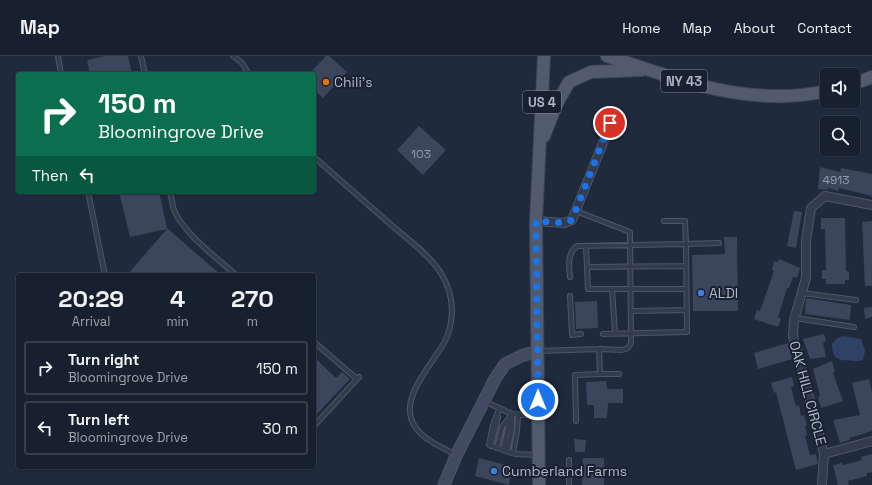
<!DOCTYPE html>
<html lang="en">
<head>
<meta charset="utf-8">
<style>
	body { margin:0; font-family:"Space Grotesk",sans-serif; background:#242d3a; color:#f1f3f6; height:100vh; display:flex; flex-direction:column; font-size:15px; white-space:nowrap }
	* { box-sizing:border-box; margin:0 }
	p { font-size:13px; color:#9ea3aa }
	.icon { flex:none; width:22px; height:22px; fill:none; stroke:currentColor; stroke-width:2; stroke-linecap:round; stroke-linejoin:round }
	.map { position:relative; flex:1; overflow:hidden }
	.drawer { position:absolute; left:16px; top:217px; width:300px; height:196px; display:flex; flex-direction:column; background:#17202e; border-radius:4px; box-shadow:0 1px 3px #0004,0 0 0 1px #363e4a }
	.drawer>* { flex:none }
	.guide { position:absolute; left:16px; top:16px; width:300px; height:122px; border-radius:4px; box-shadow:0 1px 3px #0004,0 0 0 1px #363e4a; background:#0b6e4f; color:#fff; overflow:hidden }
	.controls { position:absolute; left:820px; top:12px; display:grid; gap:8px }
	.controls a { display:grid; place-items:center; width:40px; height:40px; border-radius:4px; background:#17202e; box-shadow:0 1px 3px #0004,0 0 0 1px #363e4a; font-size:20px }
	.pin { position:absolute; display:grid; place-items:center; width:34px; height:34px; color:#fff; margin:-17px; border:2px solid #fff; border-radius:50%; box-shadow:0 1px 4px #0007 }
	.me { position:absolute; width:44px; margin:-22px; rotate:0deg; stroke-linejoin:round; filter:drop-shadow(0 0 3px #0008) }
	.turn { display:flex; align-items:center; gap:14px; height:84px; padding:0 16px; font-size:18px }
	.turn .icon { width:52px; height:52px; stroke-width:2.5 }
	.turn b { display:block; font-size:28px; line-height:34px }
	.then { display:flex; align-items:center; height:38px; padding:0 16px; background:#0003; gap:8px; font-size:15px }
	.eta { display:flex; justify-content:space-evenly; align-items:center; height:68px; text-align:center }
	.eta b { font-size:24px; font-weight:600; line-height:28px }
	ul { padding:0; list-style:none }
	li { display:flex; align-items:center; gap:12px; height:54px; margin:0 8px 6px; padding:0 8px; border:2px solid #363e4a; border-radius:4px }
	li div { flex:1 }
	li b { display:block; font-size:15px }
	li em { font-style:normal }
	header { display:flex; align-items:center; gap:24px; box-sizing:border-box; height:56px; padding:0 20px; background:#17202e; border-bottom:1px solid #363e4a }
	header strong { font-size:19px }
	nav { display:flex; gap:22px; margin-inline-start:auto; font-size:14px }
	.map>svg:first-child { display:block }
</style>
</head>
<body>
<header>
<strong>Map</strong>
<nav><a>Home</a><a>Map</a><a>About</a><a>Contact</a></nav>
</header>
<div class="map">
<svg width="872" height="429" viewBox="0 0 872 429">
	<rect width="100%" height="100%" fill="#1f2a3d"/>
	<path fill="#2f4164" d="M 842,280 L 861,283 L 865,295 L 863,304 C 859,305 858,305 854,305 C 842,304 832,306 832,288 L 836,283 Z"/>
	<path fill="#3b465d" d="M 105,0 L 128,0 L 132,18 L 90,18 L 87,4 Z
		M 326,0 L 329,0 L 347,16 L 323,42 L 314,34 L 314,18 L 309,18 Z
		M 419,70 L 446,94 L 423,119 L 397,94 Z
		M 820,111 L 840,116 L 841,112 L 872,118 L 872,140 L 839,132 L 838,135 L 828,132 L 828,134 L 818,133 Z
		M 119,136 L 159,136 L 167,172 L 221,219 L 127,219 L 167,173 L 130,181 Z
		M 794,155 L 802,156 L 796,192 L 787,190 Z
		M 821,162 L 845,162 L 846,215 L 849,216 L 849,224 L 845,224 L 845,228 L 826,228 L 826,223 L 822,223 L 822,214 L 826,214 L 825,173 L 821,173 Z
		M 872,165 L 872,230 L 865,230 L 862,166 Z
		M 724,181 L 737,181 L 738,255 L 693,255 L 692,199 L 725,198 Z
		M 779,203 L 800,212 L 797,222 L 793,221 L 789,232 L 787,232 L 778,261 L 781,263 L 778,271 L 754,263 L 757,254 L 760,255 L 774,215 L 772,214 L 774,205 L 778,206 Z
		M 806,242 L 851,249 L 850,264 L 805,258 Z
		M 597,245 L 598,272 L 576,273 L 575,246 Z
		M 872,251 L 872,261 L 865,263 L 864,252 Z
		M 824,278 L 826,285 L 823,287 L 826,301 L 810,303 L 803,283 Z
		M 788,287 L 792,303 L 758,313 L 754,297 Z
		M 314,301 L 336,322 L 342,316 L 350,323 L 314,361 Z
		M 832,305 L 835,316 L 833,317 L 843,345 L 821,352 L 818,341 L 820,340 L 813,313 Z
		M 792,321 L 794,330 L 791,331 L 796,350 L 799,349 L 801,360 L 804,359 L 807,369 L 805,370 L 807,379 L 805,380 L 810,399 L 816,398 L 818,408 L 796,414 L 776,336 L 774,337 L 771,327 Z
		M 869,323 L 872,336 L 872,375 L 850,382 L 850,384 L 840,387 L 833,364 L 860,359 L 852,327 Z
		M 606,325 L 607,333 L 623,333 L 623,347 L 608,347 L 607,362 L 594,362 L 594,349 L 587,349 L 586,326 Z
		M 574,383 L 586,384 L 585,396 L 575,396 Z
		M 872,398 L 872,416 L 867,417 L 867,420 L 848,425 L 849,429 L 838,429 L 833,409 L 842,407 L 843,409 L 862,404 L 861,401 Z
		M 479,402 L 513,411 L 509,429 L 475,420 Z
		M 583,402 L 604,402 L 604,429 L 582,429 Z"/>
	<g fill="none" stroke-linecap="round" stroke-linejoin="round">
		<defs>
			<path id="lane" d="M 58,0 L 61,18
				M 141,0 L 145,18
				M 233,0 L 242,7 L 249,18
				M 314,101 C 339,123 364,145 389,167 C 410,186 439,204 448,232 C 454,249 453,269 445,285 C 433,309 395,344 416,372 C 425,385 443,391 455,399
				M 88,136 L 105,219
				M 170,136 C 172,142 172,149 174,154 C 184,178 217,202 236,219
				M 664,165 L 685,165 L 686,188 L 719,187
				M 586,190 L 588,233 L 686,233
				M 587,211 L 686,210
				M 570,221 C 569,210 567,197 577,190 L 686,188 L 687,276 L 603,278
				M 612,233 L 615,277
				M 802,237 L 856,244
				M 570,240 L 572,279 L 581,278
				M 631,255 L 687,254
				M 795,262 L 854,271
				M 314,286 L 357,323
				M 538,295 L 599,293 L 622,294 L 628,292 L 631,287 L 630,176 L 576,155
				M 600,318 L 619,318
				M 484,345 L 512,358 L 536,360
				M 499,353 L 493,369 L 489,389 L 515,398 L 537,399
				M 576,365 L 575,319 L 600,318 L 599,293
				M 314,370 L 359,321
				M 491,390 L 498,361
				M 497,392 L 502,371 L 512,358
				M 503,394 L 510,363
				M 507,395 L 512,374 L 512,359
				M 513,397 L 517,375 L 518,360
				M 569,404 L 569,429"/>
			<path id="street" d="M 536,165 L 564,167 L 572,164 L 611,67 L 607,55
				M 824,398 L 872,385
				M 822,429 L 824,398 L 793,280 L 794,264 L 806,222 L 806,185 L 811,152 L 825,140 L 872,149"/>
			<path id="secondary" d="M 444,429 L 456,400 L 495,323 L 505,308 L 521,300 L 538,295"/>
			<path id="primary" d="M 607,0 C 681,24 748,52 827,35
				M 853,28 L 872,21
				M 544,80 L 557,47 L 569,26 L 591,16 L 642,14
				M 539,429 L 536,165 L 544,0"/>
		</defs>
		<use href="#lane" stroke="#4e5767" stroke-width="6"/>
		<use href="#street" stroke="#4e5767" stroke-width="10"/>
		<use href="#secondary" stroke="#4e5767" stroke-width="13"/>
		<use href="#primary" stroke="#3d4556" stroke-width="14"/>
		<use href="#lane" stroke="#333c4d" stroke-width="4"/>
		<use href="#street" stroke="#333c4d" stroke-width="8"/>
		<use href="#secondary" stroke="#414a60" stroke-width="11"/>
		<use href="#primary" stroke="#515b6d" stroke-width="12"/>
	</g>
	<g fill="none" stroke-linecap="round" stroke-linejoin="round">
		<path stroke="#1a73e8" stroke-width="7" stroke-dasharray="0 12.6" d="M 538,344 L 536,165 L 564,167 L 572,164 L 610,67"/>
	</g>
	<circle fill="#e8710a" stroke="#192131" stroke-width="1.5" cx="326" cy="26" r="4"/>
	<g fill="#3f7fe0" stroke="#192131" stroke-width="1.5">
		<circle cx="701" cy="237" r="4"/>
		<circle cx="494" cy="415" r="4"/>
	</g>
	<g text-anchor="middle" stroke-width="4" stroke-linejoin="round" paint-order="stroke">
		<g font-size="12" fill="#919bae">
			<text x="421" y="102">103</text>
			<text x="836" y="128">4913</text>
		</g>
		<g fill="#192131" stroke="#818a9b" stroke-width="1">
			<rect x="661" y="14" width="46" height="22" rx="3"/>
			<rect x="523" y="35" width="38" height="22" rx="3"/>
		</g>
		<g font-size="13" font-weight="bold" fill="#aeb7c9">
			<text x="684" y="30">NY 43</text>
			<text x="542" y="51">US 4</text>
		</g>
		<g font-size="14" fill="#aeb7c9" stroke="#192131" text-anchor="start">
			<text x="334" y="31">Chili's</text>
			<text x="709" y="242">ALDI</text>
			<text x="502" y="420">Cumberland Farms</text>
		</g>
		<g font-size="14" fill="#aeb7c9" stroke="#192131">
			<text transform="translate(808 337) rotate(75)" y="5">OAK HILL CIRCLE</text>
		</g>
	</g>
</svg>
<div class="controls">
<a><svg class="icon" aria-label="sound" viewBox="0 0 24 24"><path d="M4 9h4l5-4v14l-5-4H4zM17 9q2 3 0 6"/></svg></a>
<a><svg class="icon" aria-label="search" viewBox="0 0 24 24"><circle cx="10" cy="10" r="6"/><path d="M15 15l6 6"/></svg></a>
</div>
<div class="pin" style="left:610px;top:67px;background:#d93025"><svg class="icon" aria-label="arrive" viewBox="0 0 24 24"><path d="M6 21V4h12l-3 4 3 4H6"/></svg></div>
<svg class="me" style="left:538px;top:344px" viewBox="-20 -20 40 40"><circle r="17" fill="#1a73e8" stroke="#fff" stroke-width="3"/><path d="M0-11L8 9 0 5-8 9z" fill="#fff"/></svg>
<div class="guide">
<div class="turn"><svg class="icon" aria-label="right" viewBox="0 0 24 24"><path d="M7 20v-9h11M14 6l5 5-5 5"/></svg><div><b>150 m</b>Bloomingrove Drive</div></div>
<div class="then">Then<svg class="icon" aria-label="left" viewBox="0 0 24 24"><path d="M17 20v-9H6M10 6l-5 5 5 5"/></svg></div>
</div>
<section class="drawer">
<div class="eta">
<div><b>20:29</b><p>Arrival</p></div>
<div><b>4</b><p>min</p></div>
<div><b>270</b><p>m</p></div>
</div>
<ul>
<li><svg class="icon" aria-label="right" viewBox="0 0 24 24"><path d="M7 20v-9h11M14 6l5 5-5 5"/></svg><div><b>Turn right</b><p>Bloomingrove Drive</p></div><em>150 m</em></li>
<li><svg class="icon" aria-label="left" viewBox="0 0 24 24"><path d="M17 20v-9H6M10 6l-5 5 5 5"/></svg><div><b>Turn left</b><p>Bloomingrove Drive</p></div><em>30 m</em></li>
</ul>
</section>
</div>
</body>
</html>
